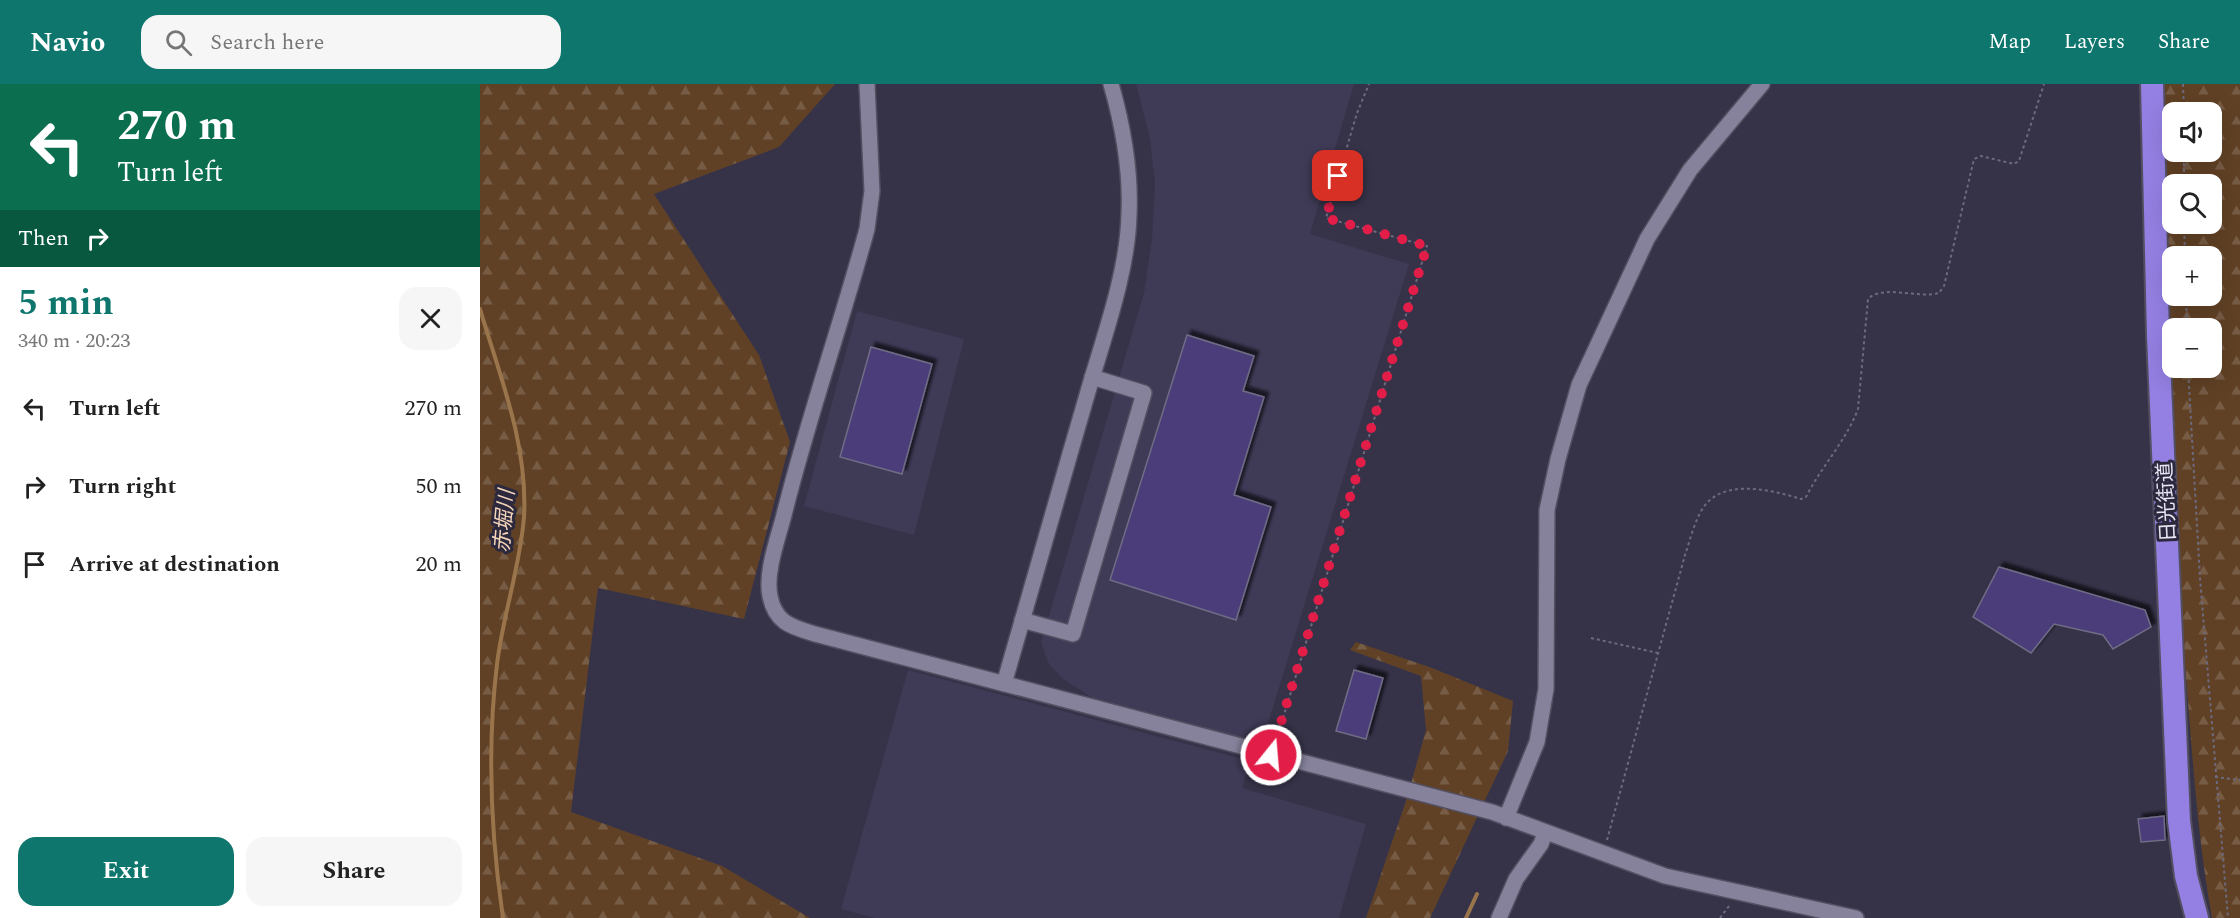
<!DOCTYPE html>
<html lang="en">
<head>
<meta charset="utf-8">
<style>
	body { margin:0; font-family:Spectral,"Noto Sans JP",serif; background:#f6f6f6; color:#222; height:100vh; display:flex; flex-direction:column; font-size:22px; white-space:nowrap }
	* { box-sizing:border-box; margin:0 }
	p { font-size:20px; color:#767676 }
	.icon { flex:none; width:33px; height:33px; fill:none; stroke:currentColor; stroke-width:2; stroke-linecap:round; stroke-linejoin:round }
	.map { position:relative; flex:1; overflow:hidden }
	.details { display:flex; flex-direction:column; background:#fff; width:480px }
	.details>* { flex:none }
	.top-card { background:#0b6e4f; color:#fff; overflow:hidden }
	.buttons { position:absolute; left:1682px; top:18px; display:grid; gap:12px }
	.buttons a { display:grid; place-items:center; width:60px; height:60px; border-radius:12px; background:#fff; box-shadow:0 6px 24px #0002; font-size:30px }
	.pin { position:absolute; display:grid; place-items:center; width:51px; height:51px; color:#fff; margin:-26px; border-radius:12px; box-shadow:0 3px 9px #0006 }
	.me { position:absolute; width:66px; margin:-33px; rotate:17deg; stroke-linejoin:round; filter:drop-shadow(0 0 4px #0008) }
	.turn { display:flex; align-items:center; gap:21px; height:126px; padding:0 18px; font-size:27px }
	.turn .icon { width:78px; height:78px; stroke-width:2.5 }
	.turn b { display:block; font-size:42px; line-height:51px }
	.then { display:flex; align-items:center; height:57px; padding:0 18px; background:#0003; gap:12px; font-size:22px }
	.round { display:grid; place-items:center; flex:none; width:63px; height:63px; border-radius:18px; background:#f6f6f6 }
	.headline { display:flex; align-items:center; justify-content:space-between; height:102px; padding:0 18px }
	h1 { font-size:36px; font-weight:700; line-height:45px; color:#0f766e }
	.button { display:flex; gap:12px; margin-top:auto; padding:12px 18px }
	.button a { flex:1; height:69px; border-radius:18px; background:#0f766e; color:#fff; font-size:24px; font-weight:700; line-height:69px; text-align:center }
	.button a+a { background:#f6f6f6; color:#222 }
	ul { padding:0; list-style:none }
	li { display:flex; align-items:center; gap:18px; height:78px; padding:0 18px }
	li div { flex:1 }
	li b { display:block; font-size:22px }
	li em { font-style:normal }
	header { display:flex; align-items:center; gap:36px; box-sizing:border-box; height:84px; padding:0 30px; background:#0f766e; color:#fff }
	header strong { font-size:28px }
	nav { display:flex; gap:33px; margin-inline-start:auto; font-size:21px }
	.search { width:420px; height:54px; background:#f6f6f6; display:flex; align-items:center; gap:15px; box-sizing:border-box; padding:0 21px; border-radius:18px; color:#767676; font-size:22px }
	main { display:flex; flex:1; min-height:0 }
	.map>svg:first-child { display:block }
</style>
</head>
<body>
<header>
<strong>Navio</strong>
<div class="search"><svg class="icon" aria-label="search" viewBox="0 0 24 24"><circle cx="10" cy="10" r="6"/><path d="M15 15l6 6"/></svg>Search here</div>
<nav><a>Map</a><a>Layers</a><a>Share</a></nav>
</header>
<main>
<section class="details">
<div class="top-card">
<div class="turn"><svg class="icon" aria-label="left" viewBox="0 0 24 24"><path d="M17 20v-9H6M10 6l-5 5 5 5"/></svg><div><b>270 m</b>Turn left</div></div>
<div class="then">Then<svg class="icon" aria-label="right" viewBox="0 0 24 24"><path d="M7 20v-9h11M14 6l5 5-5 5"/></svg></div>
</div>
<div class="headline"><div><h1>5 min</h1><p>340 m · 20:23</p></div><a class="round"><svg class="icon" aria-label="close" viewBox="0 0 24 24"><path d="M6 6l12 12M18 6L6 18"/></svg></a></div>
<ul>
<li><svg class="icon" aria-label="left" viewBox="0 0 24 24"><path d="M17 20v-9H6M10 6l-5 5 5 5"/></svg><div><b>Turn left</b></div><em>270 m</em></li>
<li><svg class="icon" aria-label="right" viewBox="0 0 24 24"><path d="M7 20v-9h11M14 6l5 5-5 5"/></svg><div><b>Turn right</b></div><em>50 m</em></li>
<li><svg class="icon" aria-label="arrive" viewBox="0 0 24 24"><path d="M6 21V4h12l-3 4 3 4H6"/></svg><div><b>Arrive at destination</b></div><em>20 m</em></li>
</ul>
<div class="button"><a>Exit</a><a>Share</a></div>
</section>
<div class="map">
<svg width="1760" height="834" viewBox="0 0 1760 834">
	<defs>
		<pattern id="forest-firs" width="22" height="20" patternUnits="userSpaceOnUse" patternTransform="scale(1.5)"><rect width="22" height="20" fill="#604125"/><path d="M5 1l3.5 6h-7zM16 11l3.5 6h-7z" fill="#775c45"/></pattern>
		<filter id="shadow"><feDropShadow dx="4.5" dy="-4.5" stdDeviation="1.5" flood-color="#0009"/></filter>
	</defs>
	<rect width="100%" height="100%" fill="#363349"/>
	<path fill="#3f3a56" d="M 656,0 L 874,0 L 830,150 L 929,180 L 782,659 L 613,614 L 583,595 L 569,580 L 561,559 L 664,209 L 672,155 L 675,100 L 670,54 Z
		M 377,227 L 484,255 L 434,451 L 324,422 Z
		M 428,586 L 770,677 L 762,704 L 886,740 L 859,834 L 394,834 L 361,825 Z"/>
	<path fill="url(#forest-firs)" fill-rule="evenodd" d="M 0,0 L 355,0 L 299,63 L 174,110 L 279,271 L 310,358 L 264,535 L 118,504 L 91,728 L 242,782 L 330,834 L 0,834 Z
		M 1681,0 L 1760,0 L 1760,834 L 1732,834 C 1717,750 1712,666 1705,581 C 1690,388 1686,194 1681,0 ZM 1692,28 L 1731,28 L 1731,68 L 1692,68 ZM 1692,100 L 1731,100 L 1731,140 L 1692,140 ZM 1692,172 L 1731,172 L 1731,212 L 1692,212 ZM 1692,244 L 1731,244 L 1731,284 L 1692,284 Z
		M 876,558 L 952,584 L 1033,617 L 1028,667 L 950,834 L 886,834 L 927,714 L 946,646 L 941,592 L 870,566 Z"/>
	<g fill="none" stroke-linecap="round" stroke-linejoin="round">
		<path stroke="#9a754c" stroke-width="4" d="M 0,225 C 20,293 48,360 44,433 C 40,483 23,531 17,580 C 7,663 11,752 23,834
			M 986,834 L 997,810"/>
	</g>
	<path fill="#4b3d7a" stroke="#6f6c85" stroke-width="1.5" filter="url(#shadow)" d="M 707,251 L 774,272 L 763,307 L 784,313 L 754,411 L 791,423 L 756,536 L 630,496 Z
		M 391,263 L 452,280 L 422,390 L 360,373 Z
		M 1519,483 L 1665,526 L 1671,543 L 1633,565 L 1623,551 L 1574,540 L 1551,569 L 1493,533 Z
		M 874,586 L 903,594 L 886,655 L 856,647 Z
		M 1684,732 L 1685,756 L 1661,758 L 1658,735 Z"/>
	<g fill="none" stroke-linecap="round" stroke-linejoin="round">
		<defs>
			<path id="minor" d="M 387,0 L 392,107 L 387,145 C 361,241 328,334 304,431 C 298,454 285,489 290,512 C 295,539 312,543 335,550 L 1012,728 L 1185,792 L 1376,834
				M 542,536 L 593,550 L 664,309 L 612,293
				M 524,600 C 552,503 579,407 607,311 C 623,255 648,188 649,130 C 651,86 643,42 631,0
				M 1026,734 L 1057,658 L 1066,605 L 1067,426 L 1078,375 L 1099,301 L 1167,155 L 1210,86 L 1282,0
				M 1019,834 L 1036,795 L 1061,760 L 1065,749"/>
			<path id="highway" d="M 1672,0 L 1678,252 L 1699,737 L 1706,792 L 1717,834"/>
		</defs>
		<use href="#minor" stroke="#534f61" stroke-width="18"/>
		<use href="#highway" stroke="#534f61" stroke-width="26"/>
		<path stroke="#6d6a7d" stroke-width="2" stroke-dasharray="3 3" stroke-linecap="butt" d="M 1703,0 L 1704,28
			M 1704,100 L 1704,68
			M 1704,140 L 1705,172
			M 1706,212 L 1707,244
			M 1708,284 L 1720,494 L 1748,834
			M 1111,554 L 1178,569
			M 796,657 L 947,162 L 846,134 L 877,29 L 889,0
			M 1735,693 L 1760,696
			M 1127,756 L 1205,471 C 1211,454 1216,428 1230,416 C 1253,396 1295,407 1321,415 L 1326,413 C 1341,383 1366,357 1378,325 L 1388,215 C 1403,200 1438,215 1459,209 L 1464,202 L 1494,75 L 1501,72 L 1534,80 L 1539,77 L 1564,0
			M 1240,834 L 1249,822"/>
		<use href="#minor" stroke="#86829c" stroke-width="15"/>
		<use href="#highway" stroke="#9480e3" stroke-width="22"/>
	</g>
	<g fill="none" stroke-linecap="round" stroke-linejoin="round">
		<path stroke="#e11d48" stroke-width="10" stroke-dasharray="0 18" d="M 791,671 L 947,162 L 846,134 L 858,92"/>
	</g>
	<g text-anchor="middle" stroke-width="6" stroke-linejoin="round" paint-order="stroke">
		<g font-size="20" fill="#e8e6f4" stroke="#2c293e">
			<text transform="translate(1686 418) rotate(-93)" y="7">日光街道</text>
		</g>
		<g font-size="21" font-style="italic" fill="#f5d5b9" stroke="#2c293e">
			<text transform="translate(24 437) rotate(-85)" y="7">赤堀川</text>
		</g>
	</g>
</svg>
<div class="buttons">
<a><svg class="icon" aria-label="sound" viewBox="0 0 24 24"><path d="M4 9h4l5-4v14l-5-4H4zM17 9q2 3 0 6"/></svg></a>
<a><svg class="icon" aria-label="search" viewBox="0 0 24 24"><circle cx="10" cy="10" r="6"/><path d="M15 15l6 6"/></svg></a>
<a>+</a>
<a>−</a>
</div>
<div class="pin" style="left:858px;top:92px;background:#d93025"><svg class="icon" aria-label="arrive" viewBox="0 0 24 24"><path d="M6 21V4h12l-3 4 3 4H6"/></svg></div>
<svg class="me" style="left:791px;top:671px" viewBox="-20 -20 40 40"><circle r="17" fill="#e11d48" stroke="#fff" stroke-width="3"/><path d="M0-11L8 9 0 5-8 9z" fill="#fff"/></svg>
</div>
</main>
</body>
</html>
